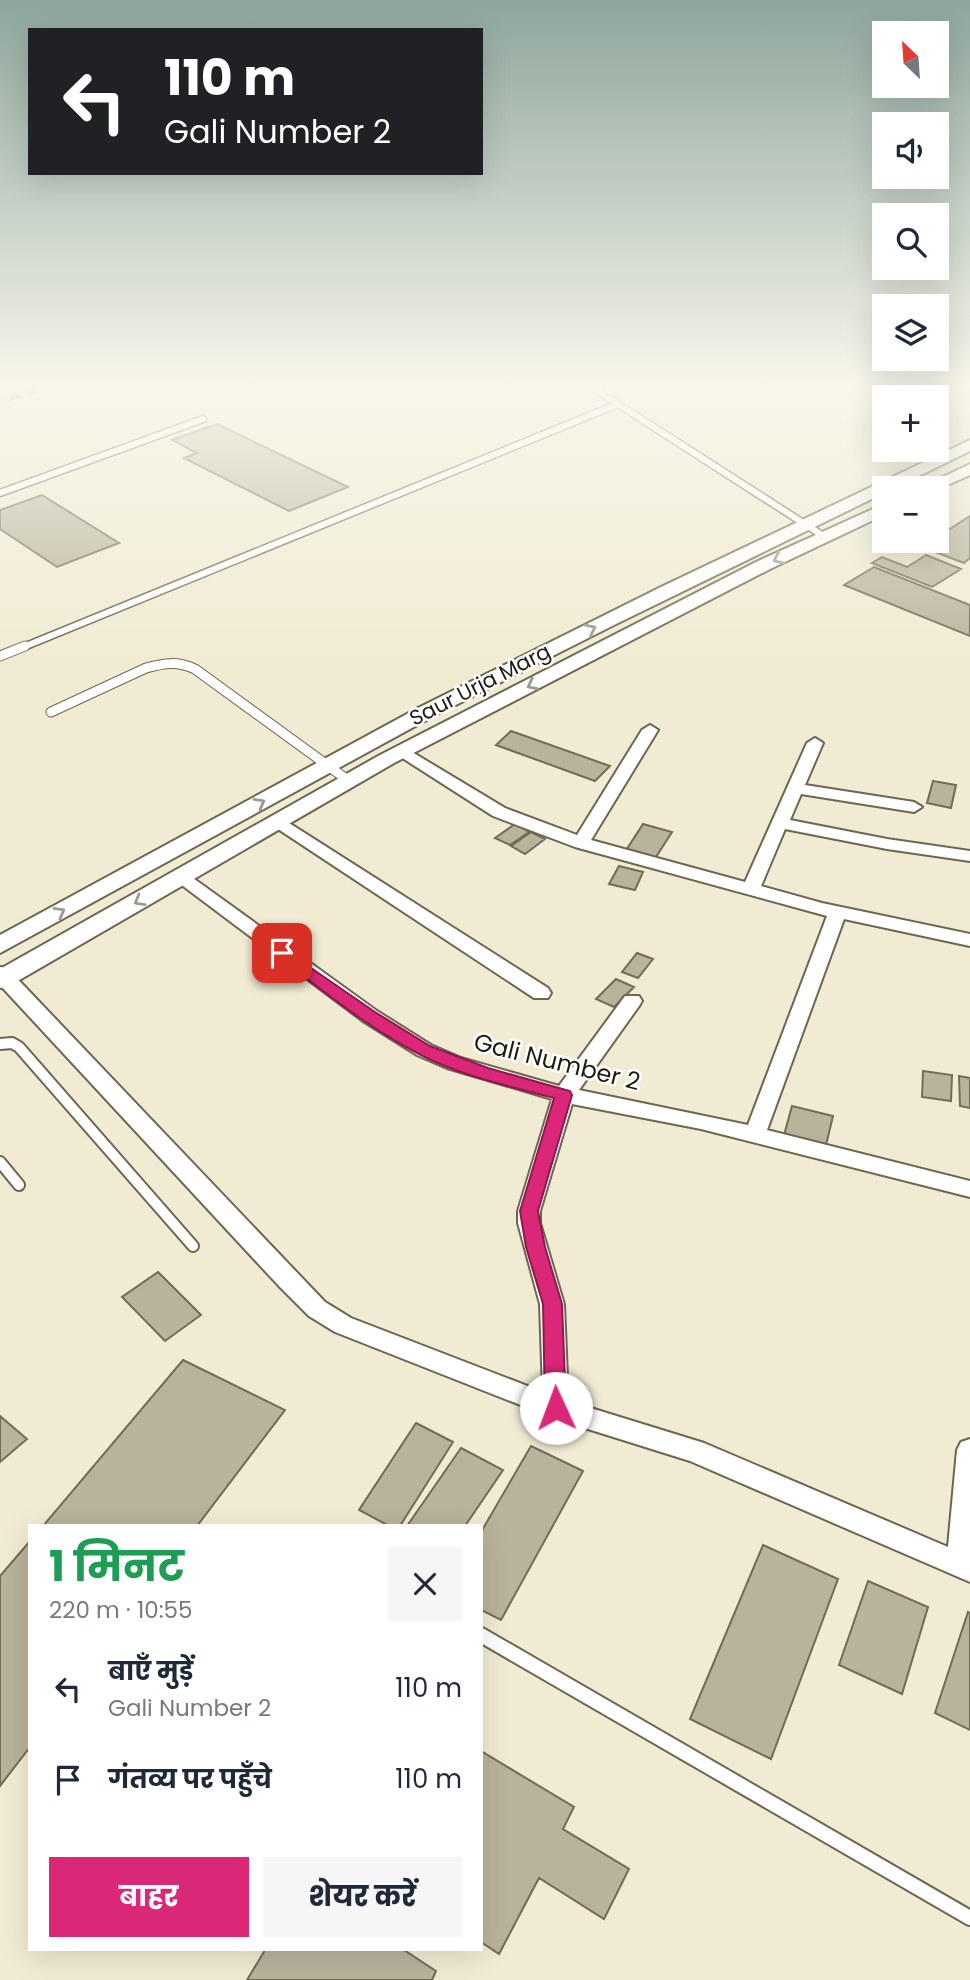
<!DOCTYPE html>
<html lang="hi">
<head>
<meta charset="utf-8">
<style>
	body { margin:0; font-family:Poppins,"Noto Sans Devanagari",sans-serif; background:#f6f6f7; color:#1f2937; height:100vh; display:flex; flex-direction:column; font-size:26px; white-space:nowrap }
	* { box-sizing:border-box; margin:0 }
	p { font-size:23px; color:#747a83 }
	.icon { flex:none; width:38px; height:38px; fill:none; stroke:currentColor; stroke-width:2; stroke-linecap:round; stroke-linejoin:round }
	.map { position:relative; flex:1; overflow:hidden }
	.sheet { position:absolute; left:28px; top:1524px; width:455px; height:427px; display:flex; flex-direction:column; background:#fff; border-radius:0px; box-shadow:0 7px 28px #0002 }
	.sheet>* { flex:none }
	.banner { position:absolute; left:28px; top:28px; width:455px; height:147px; border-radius:0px; box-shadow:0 7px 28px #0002; background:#202124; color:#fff; overflow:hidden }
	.needle { width:46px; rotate:335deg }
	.buttons { position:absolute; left:872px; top:21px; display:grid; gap:14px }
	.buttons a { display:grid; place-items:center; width:77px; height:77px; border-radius:0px; background:#fff; box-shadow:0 7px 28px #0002; font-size:35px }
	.pin { position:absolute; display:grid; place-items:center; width:60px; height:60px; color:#fff; margin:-30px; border-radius:14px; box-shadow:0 4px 10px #0006 }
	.me { position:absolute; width:77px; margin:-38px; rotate:358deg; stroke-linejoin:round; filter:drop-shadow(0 0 5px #0008) }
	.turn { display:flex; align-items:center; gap:24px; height:147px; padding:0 21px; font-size:32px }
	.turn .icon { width:91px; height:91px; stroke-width:2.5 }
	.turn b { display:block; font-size:49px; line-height:60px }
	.round { display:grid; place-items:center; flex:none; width:74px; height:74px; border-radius:0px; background:#f6f6f7 }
	.head { display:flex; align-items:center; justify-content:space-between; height:119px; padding:0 21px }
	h1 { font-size:42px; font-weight:700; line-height:52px; color:#1e9e55 }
	.button { display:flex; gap:14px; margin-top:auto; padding:14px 21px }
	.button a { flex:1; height:80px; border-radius:0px; background:#db2777; color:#fff; font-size:28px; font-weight:700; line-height:80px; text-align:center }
	.button a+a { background:#f6f6f7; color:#1f2937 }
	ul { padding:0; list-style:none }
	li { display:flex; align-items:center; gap:21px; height:91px; padding:0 21px }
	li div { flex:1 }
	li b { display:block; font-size:26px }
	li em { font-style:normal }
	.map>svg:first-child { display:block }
</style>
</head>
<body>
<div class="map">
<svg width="970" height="1980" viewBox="0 0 970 1980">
	<rect width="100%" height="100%" fill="#f0ebd2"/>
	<path fill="#b8b39b" stroke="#716c56" stroke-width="2" d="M 217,424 L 348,487 L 289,511 L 184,458 L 197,453 L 172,440 Z
		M 42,495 L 119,543 L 57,567 L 0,529 L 0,510 Z
		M 970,516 L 970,558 L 964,563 L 922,547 L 936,541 L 936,538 Z
		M 926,555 L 961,569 L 932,587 L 872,563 L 882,557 L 907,567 Z
		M 874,567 L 970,605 L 970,636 L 844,585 Z
		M 511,731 L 610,766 L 595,781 L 496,745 Z
		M 933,781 L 956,785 L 951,808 L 927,803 Z
		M 515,824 L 529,832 L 510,845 L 495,838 Z
		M 643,824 L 672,832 L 654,860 L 625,852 Z
		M 531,832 L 545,839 L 525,854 L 511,846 Z
		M 619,866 L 643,872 L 635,890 L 609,884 Z
		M 637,953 L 653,959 L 638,978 L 622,972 Z
		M 616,979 L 634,987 L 614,1007 L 596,999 Z
		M 923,1071 L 952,1075 L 951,1101 L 922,1097 Z
		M 959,1076 L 970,1078 L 970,1108 L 960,1106 Z
		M 792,1106 L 833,1116 L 826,1145 L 784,1135 Z
		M 158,1272 L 201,1315 L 165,1341 L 122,1297 Z
		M 183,1360 L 285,1410 L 197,1526 L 43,1526 Z
		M 0,1416 L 27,1439 L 0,1462 Z
		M 416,1423 L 453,1442 L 400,1526 L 389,1526 L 359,1510 Z
		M 531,1446 L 583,1471 L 501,1620 L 481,1610 L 481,1532 Z
		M 461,1448 L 503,1470 L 465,1526 L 407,1526 Z
		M 30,1541 L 30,1747 L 0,1786 L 0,1576 Z
		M 763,1545 L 838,1579 L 771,1759 L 690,1719 Z
		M 868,1581 L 928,1607 L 902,1694 L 839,1665 Z
		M 968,1612 L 970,1613 L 970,1730 L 935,1713 Z
		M 481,1751 L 574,1807 L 563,1829 L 629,1869 L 604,1919 L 539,1878 L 499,1954 L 481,1942 Z
		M 265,1950 L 404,1950 L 436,1971 L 432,1980 L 247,1980 Z"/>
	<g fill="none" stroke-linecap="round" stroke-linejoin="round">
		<defs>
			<path id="service-far3" d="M 593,388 L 825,537
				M 0,493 L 203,419
				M 21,648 L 618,404"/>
			<path id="service-far2" d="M 0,656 L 25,646
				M 51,712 L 146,668 C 165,663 177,661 195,669 L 349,781"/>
			<path id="service-far1" d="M 0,1044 L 12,1043 L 19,1047 L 193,1246
				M 0,1162 L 19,1185"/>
			<path id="service" d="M 481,1635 L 970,1918"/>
			<path id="minor" d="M 650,725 L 658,730 L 591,840 L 745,882 L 807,743 L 815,738 L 823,743 L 805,785 L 914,802 L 922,807 L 914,812 L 801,794 L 790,820 L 887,839 L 970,851 L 970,861 L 887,849 L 785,829 L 761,886 L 822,903 L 970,934 L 970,946 L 844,919 L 767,1130 L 970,1181 L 970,1197 L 701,1129 L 572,1104 L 540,1211 L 540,1223 L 564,1304 L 568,1401 L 704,1443 L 948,1547 L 957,1450 L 961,1442 L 970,1439 L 970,1582 L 690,1461 L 556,1419 L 335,1332 L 309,1316 L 279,1286 L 0,985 L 0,967 L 7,968 L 325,1302 L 351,1318 L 543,1392 L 540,1304 L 518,1223 L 518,1211 L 552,1099 L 447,1068 L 417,1055 L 363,1021 L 171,877 L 174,873 L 186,873 L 377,1011 L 431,1045 L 461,1058 L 559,1086 L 625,996 L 639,996 L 642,1001 L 639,1006 L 579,1090 L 748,1125 L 827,916 L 575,847 L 493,816 L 393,752 L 395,749 L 407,749 L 505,808 L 577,835 L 642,730 Z
				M 278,816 L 548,988 L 551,993 L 548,998 L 534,998 L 272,825 L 269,821 Z"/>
			<path id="tertiary" d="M 970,440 L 970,451 L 894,488 L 884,488 L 884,493 L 614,625 L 432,717 L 0,953 L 0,935 L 418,708 L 661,587 Z
				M 970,464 L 970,475 L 936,490 L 920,488 Z
				M 884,504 L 884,515 L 770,569 L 394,763 L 9,986 L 0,988 L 0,969 L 380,755 L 758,561 Z"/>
		</defs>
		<use href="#service-far3" stroke="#6c6751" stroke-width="9"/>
		<use href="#service-far2" stroke="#6c6751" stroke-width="11"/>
		<use href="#service-far1" stroke="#6c6751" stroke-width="14"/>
		<use href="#service" stroke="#6c6751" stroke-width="18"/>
		<use href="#minor" stroke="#6c6751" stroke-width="4"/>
		<use href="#tertiary" stroke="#6c6751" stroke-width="4"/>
		<use href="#service-far3" stroke="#fff" stroke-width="6"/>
		<use href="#service-far2" stroke="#fff" stroke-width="9"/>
		<use href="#service-far1" stroke="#fff" stroke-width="10"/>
		<use href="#service" stroke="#fff" stroke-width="14"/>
		<use href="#minor" fill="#fff" fill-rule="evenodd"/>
		<use href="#tertiary" fill="#fff" fill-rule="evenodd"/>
		<defs>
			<path id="rail" d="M 0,401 L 47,388"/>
		</defs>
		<use href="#rail" stroke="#6f6c5d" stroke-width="5"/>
		<use href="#rail" stroke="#fff" stroke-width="3.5" stroke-dasharray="10" stroke-linecap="butt"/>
	</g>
	<defs><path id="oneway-chevron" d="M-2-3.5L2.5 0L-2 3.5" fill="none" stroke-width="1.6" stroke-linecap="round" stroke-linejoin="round" transform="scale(1.75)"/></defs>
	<g stroke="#9a9995">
		<use href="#oneway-chevron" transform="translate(778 559) rotate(155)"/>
		<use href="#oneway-chevron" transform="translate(591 629) rotate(-26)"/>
		<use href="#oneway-chevron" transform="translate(532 685) rotate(153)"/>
		<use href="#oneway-chevron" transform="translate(260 803) rotate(-29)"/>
		<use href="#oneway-chevron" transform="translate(139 901) rotate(150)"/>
		<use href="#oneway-chevron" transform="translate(60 912) rotate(-29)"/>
	</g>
	<linearGradient id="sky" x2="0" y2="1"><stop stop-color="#8da59b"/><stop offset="0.58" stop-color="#f8f6eb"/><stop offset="1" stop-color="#f8f6eb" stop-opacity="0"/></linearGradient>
	<rect width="970" height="665" fill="url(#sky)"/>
	<path fill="#db2777" stroke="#8e194d" stroke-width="2" d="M 282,948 L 375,1012 L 430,1046 L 488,1068 L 570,1091 L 572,1095 L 538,1211 L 545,1247 L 562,1304 L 566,1408 L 563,1414 L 556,1417 L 548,1414 L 545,1408 L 543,1304 L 526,1247 L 520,1211 L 554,1098 C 509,1086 459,1076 417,1053 C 367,1027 322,990 277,956 L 275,953 Z"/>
	<g text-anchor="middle" stroke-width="5" stroke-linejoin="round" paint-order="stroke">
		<g font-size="21" fill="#1e1d14" stroke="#fff">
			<text transform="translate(480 685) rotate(-27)" y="7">Saur Urja Marg</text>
		</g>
		<g font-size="24" fill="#1e1d14" stroke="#fff">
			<text transform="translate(557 1062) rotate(14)" y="8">Gali Number 2</text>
		</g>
	</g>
</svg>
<div class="buttons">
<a><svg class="needle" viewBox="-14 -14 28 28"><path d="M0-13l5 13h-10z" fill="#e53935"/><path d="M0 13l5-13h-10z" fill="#747a83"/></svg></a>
<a><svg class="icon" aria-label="sound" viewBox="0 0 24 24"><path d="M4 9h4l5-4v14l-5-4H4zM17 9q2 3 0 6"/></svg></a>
<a><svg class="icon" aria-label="search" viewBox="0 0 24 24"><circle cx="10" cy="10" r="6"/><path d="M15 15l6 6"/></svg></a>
<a><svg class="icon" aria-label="layers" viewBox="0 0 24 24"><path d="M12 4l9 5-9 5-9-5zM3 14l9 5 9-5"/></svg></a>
<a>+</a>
<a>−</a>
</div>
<div class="pin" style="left:282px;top:953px;background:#d93025"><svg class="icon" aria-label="arrive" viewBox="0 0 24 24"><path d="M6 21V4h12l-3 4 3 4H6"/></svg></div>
<svg class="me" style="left:556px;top:1408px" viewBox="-20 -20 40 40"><circle r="19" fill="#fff"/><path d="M0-13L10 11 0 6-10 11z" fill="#db2777"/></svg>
<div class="banner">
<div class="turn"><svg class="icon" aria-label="left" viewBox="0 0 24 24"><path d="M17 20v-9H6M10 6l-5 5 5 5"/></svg><div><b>110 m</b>Gali Number 2</div></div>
</div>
<section class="sheet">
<div class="head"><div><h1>1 मिनट</h1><p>220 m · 10:55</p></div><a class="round"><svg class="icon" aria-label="close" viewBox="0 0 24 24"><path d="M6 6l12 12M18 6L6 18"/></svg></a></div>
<ul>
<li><svg class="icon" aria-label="left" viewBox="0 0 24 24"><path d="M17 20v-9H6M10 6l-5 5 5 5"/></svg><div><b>बाएँ मुड़ें</b><p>Gali Number 2</p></div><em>110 m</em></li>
<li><svg class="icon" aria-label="arrive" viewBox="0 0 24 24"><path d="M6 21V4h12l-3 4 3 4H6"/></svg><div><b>गंतव्य पर पहुँचे</b></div><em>110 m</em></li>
</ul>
<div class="button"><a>बाहर</a><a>शेयर करें</a></div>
</section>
</div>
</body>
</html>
